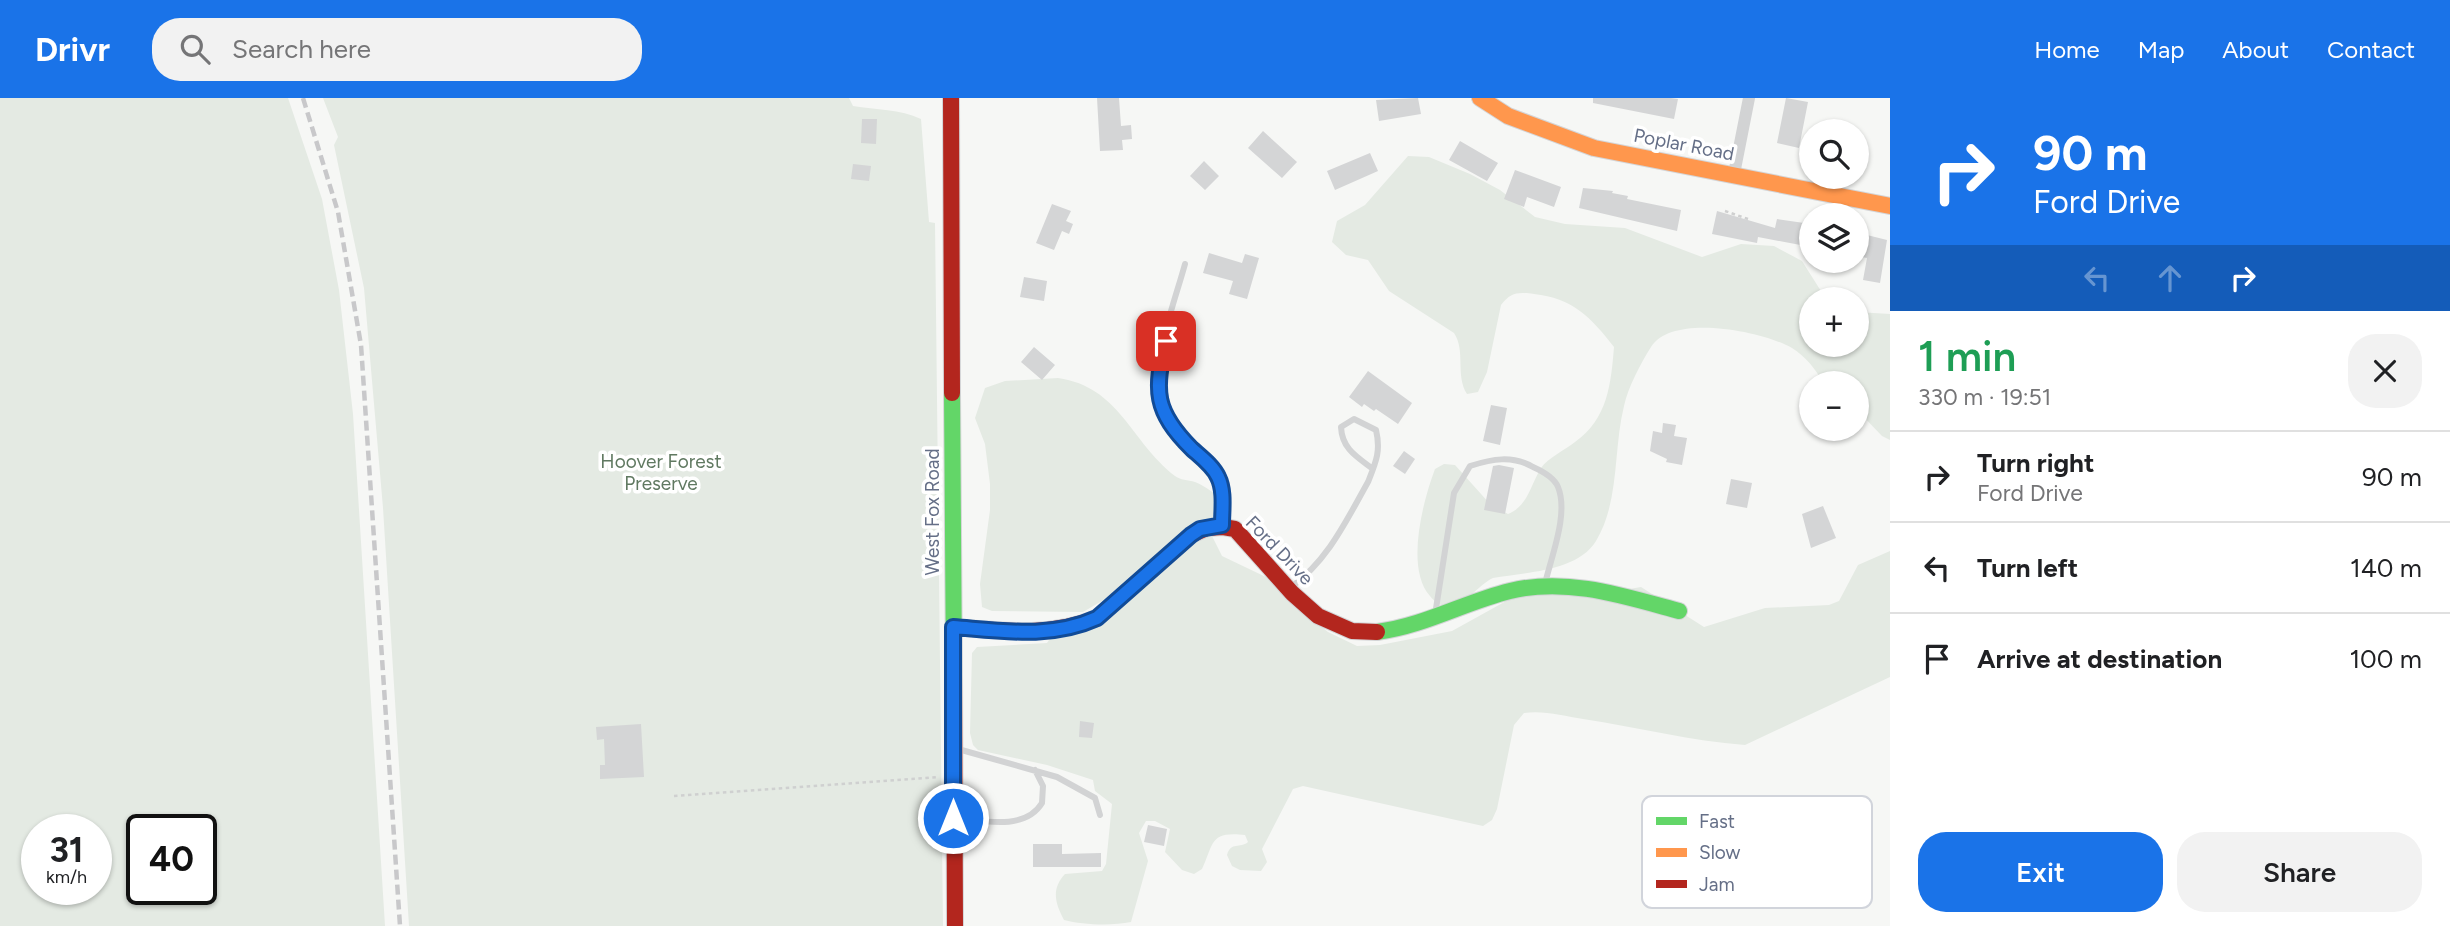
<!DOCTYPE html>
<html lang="en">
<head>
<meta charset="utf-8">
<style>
	body { margin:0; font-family:Figtree,sans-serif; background:#f2f2f2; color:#202124; height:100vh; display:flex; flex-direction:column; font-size:26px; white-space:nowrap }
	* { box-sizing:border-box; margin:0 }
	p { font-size:23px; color:#757577 }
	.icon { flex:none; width:38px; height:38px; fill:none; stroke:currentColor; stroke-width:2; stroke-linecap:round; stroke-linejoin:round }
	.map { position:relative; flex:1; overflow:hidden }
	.sheet { display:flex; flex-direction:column; background:#fff; width:560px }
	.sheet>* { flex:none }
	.banner { background:#1a73e8; color:#fff; overflow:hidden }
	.tools { position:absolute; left:1799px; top:21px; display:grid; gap:14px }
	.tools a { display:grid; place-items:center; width:70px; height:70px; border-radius:50%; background:#fff; box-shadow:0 2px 5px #0004; font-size:35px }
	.speed { position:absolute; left:21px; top:716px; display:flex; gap:14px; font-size:35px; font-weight:700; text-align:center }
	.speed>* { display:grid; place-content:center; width:91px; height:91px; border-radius:50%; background:#fff; box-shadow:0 2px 5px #0004; line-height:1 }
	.speed small { font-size:18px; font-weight:400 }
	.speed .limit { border:4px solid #111; border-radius:10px; background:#fff; color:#111 }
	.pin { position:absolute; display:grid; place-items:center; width:60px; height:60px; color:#fff; margin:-30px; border-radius:14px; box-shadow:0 4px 10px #0006 }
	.me { position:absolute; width:77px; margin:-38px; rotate:0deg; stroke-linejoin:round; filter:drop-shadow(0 0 5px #0008) }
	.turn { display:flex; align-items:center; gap:24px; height:147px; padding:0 28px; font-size:32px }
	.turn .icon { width:91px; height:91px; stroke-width:2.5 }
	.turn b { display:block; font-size:49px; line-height:60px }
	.lanes { display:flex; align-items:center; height:66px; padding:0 28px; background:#0003; justify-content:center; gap:35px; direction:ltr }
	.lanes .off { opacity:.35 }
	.round { display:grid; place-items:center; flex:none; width:74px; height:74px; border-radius:28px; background:#f2f2f2 }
	.summary { display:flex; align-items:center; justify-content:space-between; height:119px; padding:0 28px }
	h1 { font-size:42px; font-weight:600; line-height:52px; color:#1e9e55 }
	.primary-button { display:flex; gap:14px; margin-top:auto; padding:14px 28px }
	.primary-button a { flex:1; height:80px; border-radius:28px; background:#1a73e8; color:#fff; font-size:28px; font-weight:600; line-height:80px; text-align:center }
	.primary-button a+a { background:#f2f2f2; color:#202124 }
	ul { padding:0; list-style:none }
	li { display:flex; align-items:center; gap:21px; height:91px; padding:0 28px; border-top:2px solid #e0e0e0 }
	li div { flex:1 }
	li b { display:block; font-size:26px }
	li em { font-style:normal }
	header { display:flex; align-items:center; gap:42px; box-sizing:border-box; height:98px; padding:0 35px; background:#1a73e8; color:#fff }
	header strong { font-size:33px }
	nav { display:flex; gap:38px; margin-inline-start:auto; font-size:24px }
	.search { width:490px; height:63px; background:#f2f2f2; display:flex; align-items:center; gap:18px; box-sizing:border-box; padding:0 24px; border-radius:28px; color:#757577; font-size:26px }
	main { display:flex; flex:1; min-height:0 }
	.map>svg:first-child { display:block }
</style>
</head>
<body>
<header>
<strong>Drivr</strong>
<div class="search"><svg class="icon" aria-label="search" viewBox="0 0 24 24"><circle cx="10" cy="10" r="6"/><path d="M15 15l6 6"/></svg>Search here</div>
<nav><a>Home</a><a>Map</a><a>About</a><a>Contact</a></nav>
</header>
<main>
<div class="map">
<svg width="1890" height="828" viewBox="0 0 1890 828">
	<rect width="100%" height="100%" fill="#f6f7f5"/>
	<path fill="#e4eae3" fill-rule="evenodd" d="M 0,0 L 288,0 L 322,101 L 339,192 L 353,316 L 385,828 L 0,828 ZM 37,732 L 96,732 L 96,791 L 37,791 ZM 142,732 L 201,732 L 201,791 L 142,791 Z
		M 323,0 L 849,0 L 853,8 C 876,12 900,11 921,21 L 929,124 L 935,125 L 943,828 L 409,828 L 383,410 L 364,190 L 334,47 L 338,39 Z
		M 1408,58 L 1429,59 L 1470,76 L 1500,92 L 1535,119 L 1565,126 L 1625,130 L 1702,159 L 1741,146 L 1774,148 L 1802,163 L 1826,201 L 1811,201 L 1811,247 L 1857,247 L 1857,214 L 1890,216 L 1890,342 L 1882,338 L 1857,312 L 1857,285 L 1823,285 C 1816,271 1805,258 1792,250 C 1762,233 1672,215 1651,249 C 1641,265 1628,289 1624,308 C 1613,352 1620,403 1596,443 C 1577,474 1525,474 1493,480 C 1476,488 1469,506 1448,508 C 1439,508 1435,504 1430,498 C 1405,470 1423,403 1435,371 L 1444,366 L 1455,367 L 1490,406 L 1508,416 C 1528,408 1530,388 1541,370 C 1548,360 1565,352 1575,344 C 1608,321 1611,285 1614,249 C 1591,219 1572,200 1534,196 C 1518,194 1511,194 1501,207 L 1487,274 L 1478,294 L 1467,296 C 1455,277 1466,253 1454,235 L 1389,193 L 1368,162 L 1346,157 L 1332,144 L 1337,123 L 1365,107 Z
		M 1058,280 C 1120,289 1130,343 1175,378 C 1180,382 1188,382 1195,384 C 1203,387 1211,393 1218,398 L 1219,411 L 1212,427 L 1212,438 L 1222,458 L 1268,480 L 1290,503 L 1328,534 L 1357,548 L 1380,547 L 1452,533 L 1508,502 L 1560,492 L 1600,496 L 1641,489 L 1704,529 L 1765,510 L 1829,507 L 1839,503 L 1858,467 L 1890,453 L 1890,579 L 1745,647 C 1691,643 1637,629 1583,621 C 1564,618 1543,612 1524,615 L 1514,627 L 1497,711 L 1492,722 L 1483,728 L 1303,688 L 1293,691 L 1262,751 L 1267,764 L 1261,773 L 1240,772 L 1232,768 L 1227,757 C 1231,743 1240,751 1248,744 L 1245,737 C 1209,733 1214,746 1202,771 L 1194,776 L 1182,772 L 1165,754 L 1170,731 L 1155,723 L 1146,723 L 1139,735 L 1148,763 L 1131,824 C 1112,828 1083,827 1064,822 C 1055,805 1051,791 1065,776 L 1102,773 L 1106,766 L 1112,706 L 1095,693 L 1093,682 L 1047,667 L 978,652 L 973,647 L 970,635 L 972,555 L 977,549 L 1047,545 L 1051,539 L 1062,539 L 1119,493 L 1083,514 L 992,513 L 982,509 L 980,486 L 990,412 L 990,386 L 985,346 L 975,320 L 985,290 L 1005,283 Z"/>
	<path fill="#d4d5d6" d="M 1097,0 L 1119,0 L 1121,28 L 1131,27 L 1132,41 L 1122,42 L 1123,52 L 1100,53 Z
		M 1418,0 L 1421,16 L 1379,23 L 1376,2 Z
		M 1593,0 L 1671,0 L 1678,1 L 1674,21 L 1593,5 Z
		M 1786,0 L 1808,4 L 1799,50 L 1777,45 Z
		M 862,21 L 877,21 L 876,46 L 861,45 Z
		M 1263,33 L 1297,64 L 1282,80 L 1248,50 Z
		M 1460,43 L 1498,65 L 1487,83 L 1449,62 Z
		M 1370,55 L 1378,73 L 1335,92 L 1327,73 Z
		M 1204,63 L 1219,78 L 1205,92 L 1190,78 Z
		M 853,66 L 871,68 L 869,83 L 851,81 Z
		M 1515,72 L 1561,89 L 1554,109 L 1527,99 L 1524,109 L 1504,101 Z
		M 1583,90 L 1613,93 L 1612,95 L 1628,98 L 1627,101 L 1681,112 L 1677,133 L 1579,110 Z
		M 1052,106 L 1071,113 L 1066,123 L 1073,126 L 1069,136 L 1062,133 L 1054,152 L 1036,145 Z
		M 1717,113 L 1775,130 L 1777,121 L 1811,126 L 1811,149 L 1758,139 L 1757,145 L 1712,136 Z
		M 1859,135 L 1887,142 L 1880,185 L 1863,182 L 1867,160 L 1857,158 Z
		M 1209,155 L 1242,165 L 1245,156 L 1259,160 L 1247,201 L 1229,196 L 1233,183 L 1203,175 Z
		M 1024,179 L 1047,183 L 1044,203 L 1020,199 Z
		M 1034,249 L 1055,267 L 1042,282 L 1021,264 Z
		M 1368,273 L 1412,305 L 1398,326 L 1376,311 L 1374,313 L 1364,306 L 1362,309 L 1349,299 Z
		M 1491,307 L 1507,310 L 1500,347 L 1483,343 Z
		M 1663,325 L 1676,327 L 1674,338 L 1687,340 L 1682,367 L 1666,364 L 1667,361 L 1650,353 L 1653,333 L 1662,335 Z
		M 1404,353 L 1415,361 L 1405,376 L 1393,368 Z
		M 1499,367 L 1514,370 L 1505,416 L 1484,412 L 1493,368 Z
		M 1731,381 L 1752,385 L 1747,410 L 1726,406 Z
		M 1823,408 L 1836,440 L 1811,450 L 1802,416 Z
		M 1080,623 L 1094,625 L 1092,640 L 1079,639 Z
		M 641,626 L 644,679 L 600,681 L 600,667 L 605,667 L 604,641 L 597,642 L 596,629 Z
		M 1148,727 L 1167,731 L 1164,748 L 1144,744 Z
		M 1033,746 L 1062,746 L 1062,756 L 1101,755 L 1101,769 L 1033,769 Z"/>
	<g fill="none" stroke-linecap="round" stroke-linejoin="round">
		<defs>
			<path id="fast" d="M 952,295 L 954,575
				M 1377,534 C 1424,528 1465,504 1510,493 C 1567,479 1624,498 1679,513"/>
			<path id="slow" d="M 1480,0 L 1508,18 L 1594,50 L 1890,108"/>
			<path id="jam" d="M 951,0 L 952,295
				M 953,529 C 1003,533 1050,539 1097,520 L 1191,437 L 1207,430 L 1223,429 L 1235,431 L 1292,495 L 1318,518 L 1352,533 L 1377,534
				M 954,575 L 955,828"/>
		</defs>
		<use href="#fast" stroke="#d4d5d7" stroke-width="18"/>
		<use href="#slow" stroke="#d4d5d7" stroke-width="18"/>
		<use href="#jam" stroke="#d4d5d7" stroke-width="18"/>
		<path stroke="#cfd0d0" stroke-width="2.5" stroke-dasharray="3.5 3.5" stroke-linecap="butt" d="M 1725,113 L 1748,121
			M 674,698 L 939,679"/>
		<path stroke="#d2d3d4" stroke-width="6" d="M 1185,166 C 1175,203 1151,265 1159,302 C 1166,337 1203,349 1217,378 C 1225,391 1222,410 1222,425
			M 1290,490 C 1328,462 1345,425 1368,384 C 1376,364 1381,353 1376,332 L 1354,321 L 1341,329 C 1342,351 1357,359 1373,371
			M 1435,517 L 1454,395 L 1470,368 C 1492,361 1512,357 1533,369 C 1542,373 1554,379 1558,389 C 1569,416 1551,459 1545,486
			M 958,651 L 1057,679 L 1095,700 L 1100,717
			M 956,720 C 983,723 1025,733 1042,705 L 1043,688 L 1035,672"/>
		<path stroke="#d2d3d4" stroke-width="12" d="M 1734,76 L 1749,0"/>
		<use href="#fast" stroke="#63d668" stroke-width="16"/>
		<use href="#slow" stroke="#ff974d" stroke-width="16"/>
		<use href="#jam" stroke="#b3261e" stroke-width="16"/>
		<path stroke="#c8c8ca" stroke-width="4.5" stroke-dasharray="10 5" stroke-linecap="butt" d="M 303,0 L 338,114 L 361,247 L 400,828"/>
	</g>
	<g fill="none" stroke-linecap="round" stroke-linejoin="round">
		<defs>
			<path id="route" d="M 953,720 L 953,529 C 1003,533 1051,541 1097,520 L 1191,437 L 1200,431 L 1222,427 C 1222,412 1225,393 1218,379 C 1213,368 1201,359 1192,351 C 1154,313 1154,293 1166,243"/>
		</defs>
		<use href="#route" stroke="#114b97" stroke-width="18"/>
		<use href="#route" stroke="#1a73e8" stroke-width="12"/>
	</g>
	<g text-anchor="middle" stroke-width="7" stroke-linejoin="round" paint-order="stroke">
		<g font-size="19" fill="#656f87" stroke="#fff">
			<text transform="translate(1684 46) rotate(11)" y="7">Poplar Road</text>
			<text transform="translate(932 414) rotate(-90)" y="7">West Fox Road</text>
			<text transform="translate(1280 452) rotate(46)" y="7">Ford Drive</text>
		</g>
		<g font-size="19" fill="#607961" stroke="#fff">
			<text x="661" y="370">Hoover Forest<tspan x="661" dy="22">Preserve</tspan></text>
		</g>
	</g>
	<rect x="1642" y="698" width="230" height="112" rx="10" fill="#fff" stroke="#d1d4db" stroke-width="2"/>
	<rect x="1656" y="719" width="31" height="8" fill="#63d668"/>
	<rect x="1656" y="750" width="31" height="9" fill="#ff974d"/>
	<rect x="1656" y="782" width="31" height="8" fill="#b3261e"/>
	<g font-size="19" fill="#656f87">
		<text x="1699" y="730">Fast</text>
		<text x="1699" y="761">Slow</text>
		<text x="1699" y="793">Jam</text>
	</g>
</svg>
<div class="tools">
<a><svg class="icon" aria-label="search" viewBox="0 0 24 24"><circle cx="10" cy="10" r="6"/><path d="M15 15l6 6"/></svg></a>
<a><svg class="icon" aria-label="layers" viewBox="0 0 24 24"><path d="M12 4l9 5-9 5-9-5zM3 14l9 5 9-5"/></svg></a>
<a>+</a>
<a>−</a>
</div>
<div class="speed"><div>31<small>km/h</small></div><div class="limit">40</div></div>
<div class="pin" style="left:1166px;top:243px;background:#d93025"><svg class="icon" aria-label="arrive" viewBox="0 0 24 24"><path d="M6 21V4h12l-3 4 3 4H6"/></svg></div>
<svg class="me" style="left:953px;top:720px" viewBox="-20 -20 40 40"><circle r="17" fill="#1a73e8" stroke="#fff" stroke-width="3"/><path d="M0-11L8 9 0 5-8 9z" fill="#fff"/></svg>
</div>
<section class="sheet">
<div class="banner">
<div class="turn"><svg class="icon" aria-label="right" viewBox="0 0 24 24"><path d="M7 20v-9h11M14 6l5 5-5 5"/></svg><div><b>90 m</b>Ford Drive</div></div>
<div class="lanes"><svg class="icon off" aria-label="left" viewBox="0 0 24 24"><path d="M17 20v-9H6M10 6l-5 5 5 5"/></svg><svg class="icon off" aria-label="ahead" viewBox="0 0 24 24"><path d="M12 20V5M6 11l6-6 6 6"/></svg><svg class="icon" aria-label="right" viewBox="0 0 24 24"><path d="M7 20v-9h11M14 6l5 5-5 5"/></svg></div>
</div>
<div class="summary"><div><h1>1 min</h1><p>330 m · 19:51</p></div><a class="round"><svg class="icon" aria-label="close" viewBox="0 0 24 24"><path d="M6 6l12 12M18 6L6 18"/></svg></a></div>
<ul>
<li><svg class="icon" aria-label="right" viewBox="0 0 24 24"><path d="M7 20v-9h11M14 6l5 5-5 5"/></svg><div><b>Turn right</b><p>Ford Drive</p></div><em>90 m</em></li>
<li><svg class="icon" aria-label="left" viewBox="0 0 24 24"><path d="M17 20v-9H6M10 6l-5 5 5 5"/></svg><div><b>Turn left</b></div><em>140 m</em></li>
<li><svg class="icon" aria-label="arrive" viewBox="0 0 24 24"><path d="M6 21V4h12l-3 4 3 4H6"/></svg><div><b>Arrive at destination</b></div><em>100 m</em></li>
</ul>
<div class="primary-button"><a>Exit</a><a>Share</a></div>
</section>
</main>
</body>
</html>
